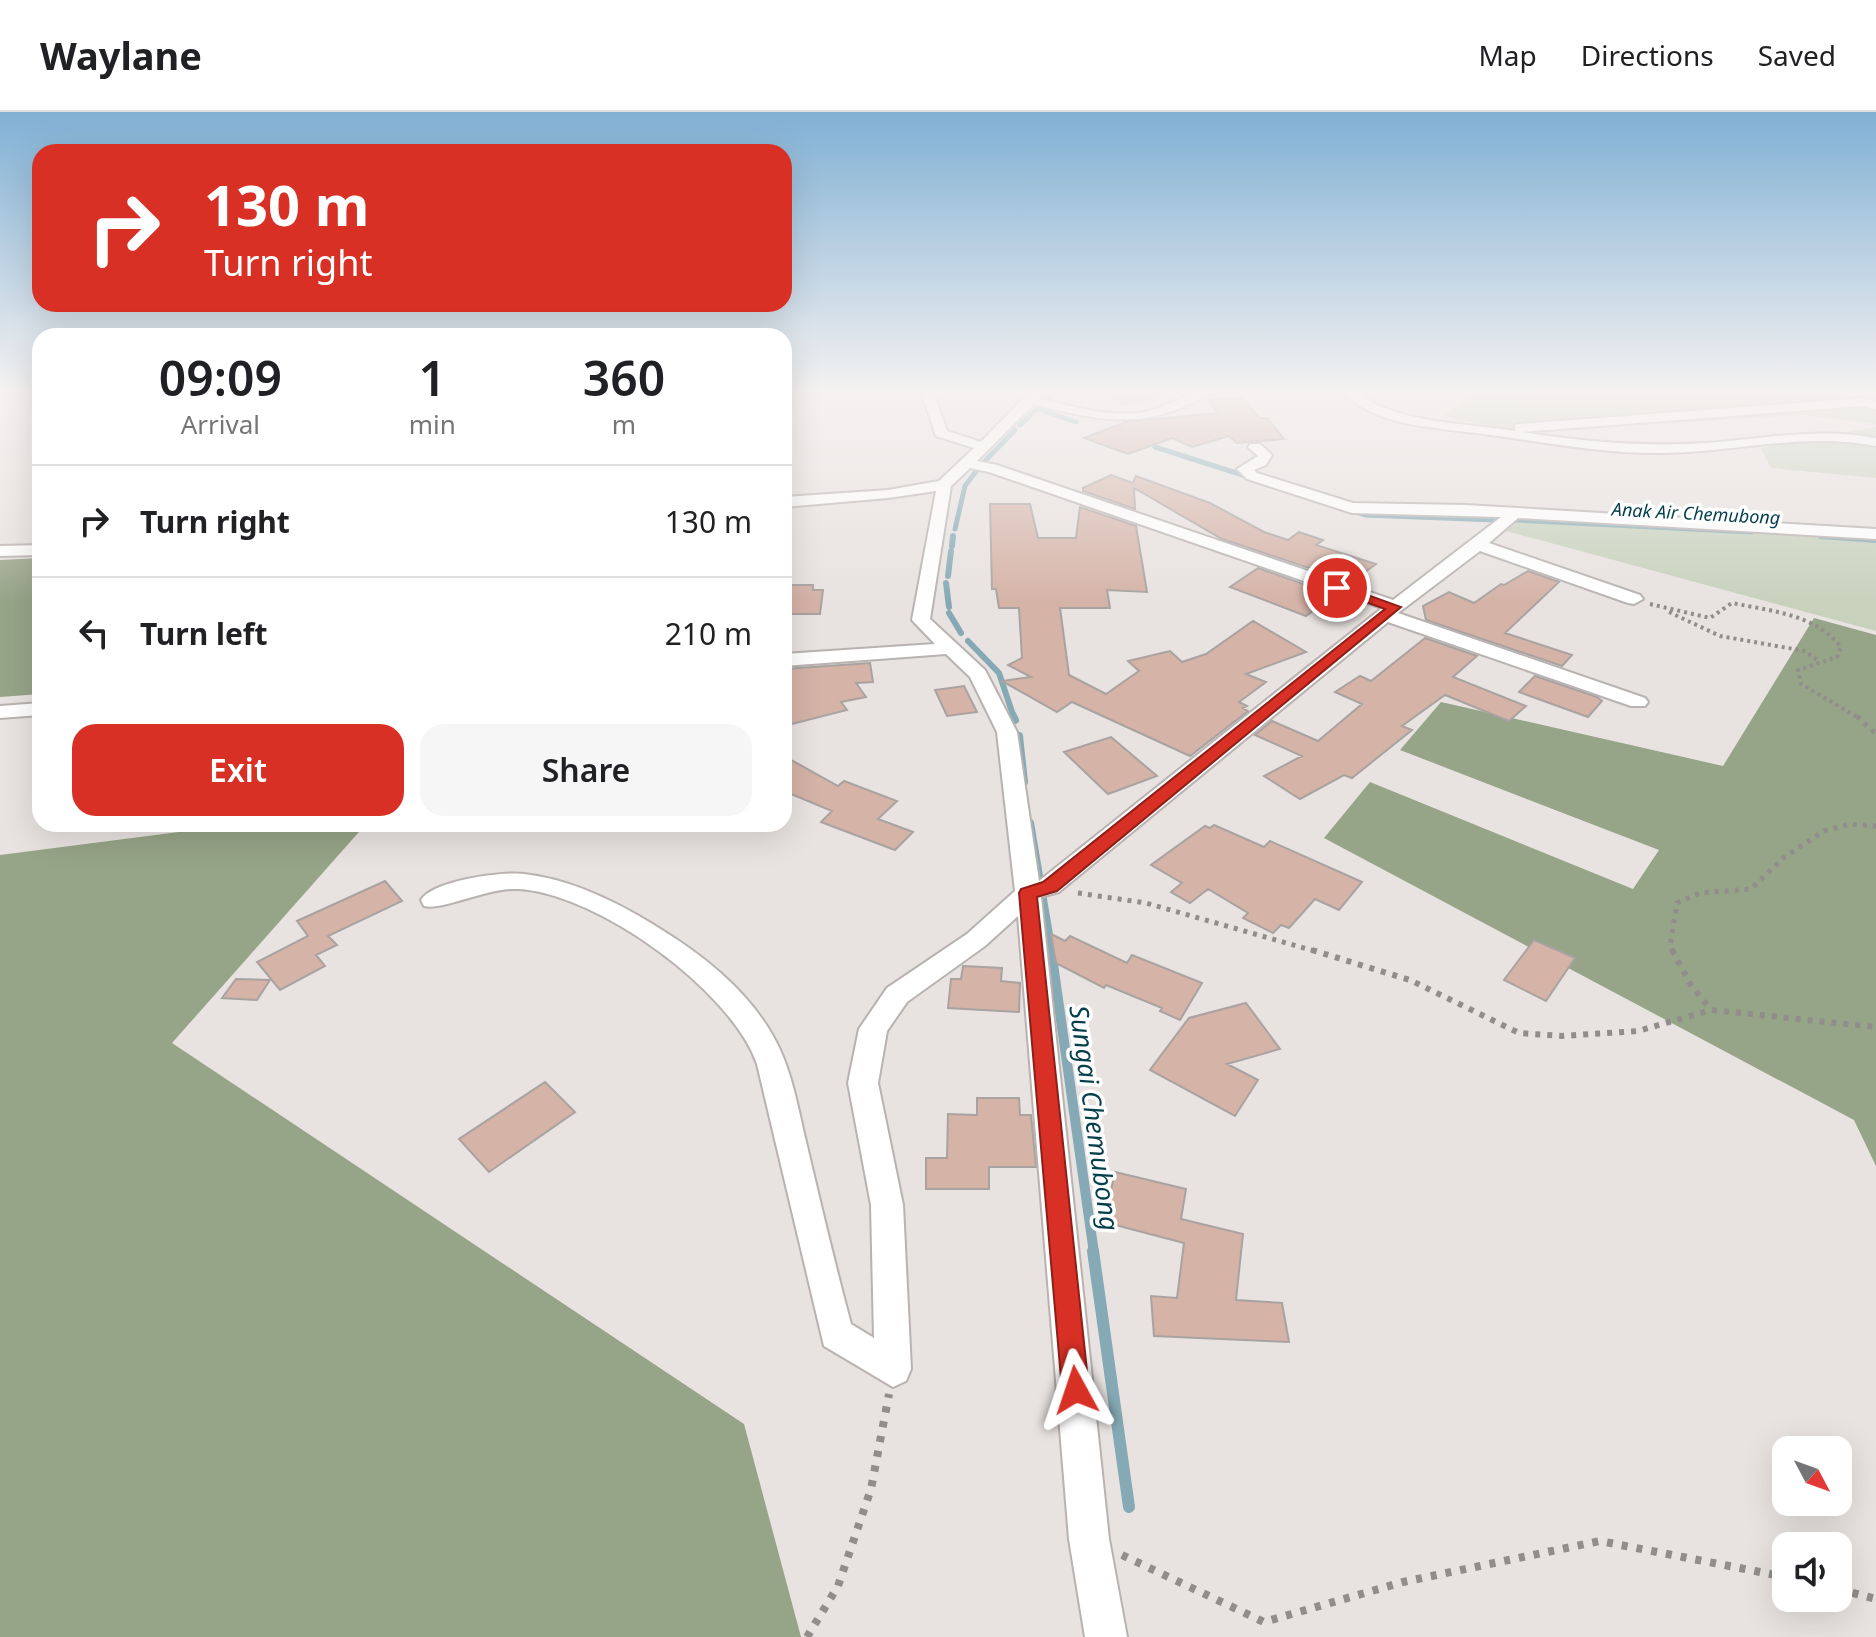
<!DOCTYPE html>
<html lang="en">
<head>
<meta charset="utf-8">
<style>
	body { margin:0; font-family:"Noto Sans",sans-serif; background:#f6f6f6; color:#202124; height:100vh; display:flex; flex-direction:column; font-size:30px; white-space:nowrap }
	* { box-sizing:border-box; margin:0 }
	p { font-size:26px; color:#757577 }
	.icon { flex:none; width:44px; height:44px; fill:none; stroke:currentColor; stroke-width:2; stroke-linecap:round; stroke-linejoin:round }
	.map { position:relative; flex:1; overflow:hidden }
	.sheet { position:absolute; left:32px; top:216px; width:760px; height:504px; display:flex; flex-direction:column; background:#fff; border-radius:24px; box-shadow:0 8px 32px #0002 }
	.sheet>* { flex:none }
	.banner { position:absolute; left:32px; top:32px; width:760px; height:168px; border-radius:24px; box-shadow:0 8px 32px #0002; background:#d93025; color:#fff; overflow:hidden }
	.needle { width:52px; rotate:131deg }
	.tools { position:absolute; left:1772px; top:1324px; display:grid; gap:16px }
	.tools a { display:grid; place-items:center; width:80px; height:80px; border-radius:16px; background:#fff; box-shadow:0 8px 32px #0002; font-size:40px }
	.pin { position:absolute; display:grid; place-items:center; width:68px; height:68px; color:#fff; margin:-34px; border:4px solid #fff; border-radius:50%; box-shadow:0 2px 8px #0007 }
	.me { position:absolute; width:88px; margin:-44px; rotate:355deg; stroke-linejoin:round; filter:drop-shadow(0 0 6px #0008) }
	.turn { display:flex; align-items:center; gap:28px; height:168px; padding:0 40px; font-size:36px }
	.turn .icon { width:104px; height:104px; stroke-width:2.5 }
	.turn b { display:block; font-size:56px; line-height:68px }
	.eta { display:flex; justify-content:space-evenly; align-items:center; height:136px; text-align:center }
	.eta b { font-size:48px; font-weight:600; line-height:56px }
	.primary-button { display:flex; gap:16px; margin-top:auto; padding:16px 40px }
	.primary-button a { flex:1; height:92px; border-radius:24px; background:#d93025; color:#fff; font-size:32px; font-weight:600; line-height:92px; text-align:center }
	.primary-button a+a { background:#f6f6f6; color:#202124 }
	ul { padding:0; list-style:none }
	li { display:flex; align-items:center; gap:24px; height:112px; padding:0 40px; border-top:2px solid #e0e0e0 }
	li div { flex:1 }
	li b { display:block; font-size:30px }
	li em { font-style:normal }
	header { display:flex; align-items:center; gap:48px; box-sizing:border-box; height:112px; padding:0 40px; background:#fff; border-bottom:2px solid #e0e0e0 }
	header strong { font-size:38px }
	nav { display:flex; gap:44px; margin-inline-start:auto; font-size:28px }
	.map>svg:first-child { display:block }
</style>
</head>
<body>
<header>
<strong>Waylane</strong>
<nav><a>Map</a><a>Directions</a><a>Saved</a></nav>
</header>
<div class="map">
<svg width="1876" height="1525" viewBox="0 0 1876 1525">
	<rect width="100%" height="100%" fill="#e8e2e0"/>
	<path fill="#c7d1bc" d="M 1099,278 L 1172,278 L 1151,289 L 1124,294 Z
		M 1476,278 L 1788,278 L 1876,294 L 1876,312 L 1805,303 L 1515,320 L 1444,304 Z
		M 1876,315 L 1876,366 L 1771,356 L 1761,336 Z
		M 1520,398 L 1876,419 L 1876,519 L 1506,419 Z"/>
	<path fill="#96a487" d="M 40,446 L 40,582 L 0,585 L 0,448 Z
		M 1814,506 L 1876,523 L 1876,1054 L 1854,1008 L 1324,726 L 1370,670 L 1633,777 L 1659,738 L 1400,638 L 1441,590 L 1723,654 Z
		M 241,712 L 366,712 L 172,931 L 744,1312 L 801,1525 L 0,1525 L 0,743 Z"/>
	<g fill="none" stroke-linecap="round" stroke-linejoin="round">
		<path stroke="#85aab5" stroke-width="5" d="M 1038,297 L 1076,310
			M 1020,313 L 1057,278
			M 1155,335 L 1252,366
			M 984,350 L 1015,318
			M 1353,399 L 1365,403 L 1495,408
			M 1514,408 L 1752,420
			M 955,417 L 965,374 L 977,358"/>
		<path stroke="#85aab5" stroke-width="6" d="M 1821,424 L 1876,428
			M 952,434 L 953,424
			M 948,464 L 951,439
			M 946,471 L 949,495
			M 949,501 L 961,521
			M 968,529 L 999,561 L 1014,606"/>
		<path stroke="#85aab5" stroke-width="8" d="M 1013,604 L 1015,608
			M 1019,624 L 1024,670
			M 1030,711 L 1052,840"/>
		<path stroke="#85aab5" stroke-width="10" d="M 1051,838 L 1094,1141"/>
		<path stroke="#85aab5" stroke-width="12" d="M 1093,1139 L 1129,1395"/>
	</g>
	<path fill="#d5b3a7" stroke="#a8a3a1" stroke-width="2" d="M 1243,287 L 1260,306 L 1267,306 L 1284,327 L 1237,331 L 1229,324 L 1192,335 L 1172,326 L 1128,342 L 1084,326 L 1126,310 L 1218,301 L 1207,288 Z
		M 1111,363 L 1133,371 L 1136,364 L 1210,391 L 1264,420 L 1288,428 L 1299,420 L 1323,428 L 1316,433 L 1376,452 L 1351,470 L 1222,427 L 1134,376 L 1135,397 L 1083,379 L 1083,376 Z
		M 990,392 L 1030,392 L 1038,426 L 1076,426 L 1080,395 L 1136,414 L 1147,480 L 1107,478 L 1110,496 L 1060,496 L 1069,563 L 1106,582 L 1139,559 L 1128,549 L 1170,539 L 1182,550 L 1206,542 L 1253,509 L 1306,540 L 1246,562 L 1266,570 L 1239,590 L 1247,594 L 1243,596 L 1248,599 L 1190,644 L 1072,590 L 1057,600 L 1002,569 L 1031,565 L 1008,553 L 1022,546 L 1019,496 L 999,496 L 996,477 L 992,477 Z
		M 1258,456 L 1334,483 L 1306,504 L 1230,475 Z
		M 1528,459 L 1559,470 L 1505,521 L 1572,543 L 1562,554 L 1426,508 L 1423,494 L 1449,480 L 1474,491 L 1501,472 L 1504,473 Z
		M 791,473 L 813,473 L 813,478 L 823,478 L 820,502 L 784,502 L 784,481 L 790,481 Z
		M 1425,526 L 1477,544 L 1453,565 L 1526,594 L 1509,609 L 1445,583 L 1402,614 L 1412,618 L 1352,666 L 1344,663 L 1300,687 L 1264,664 L 1302,644 L 1255,623 L 1272,609 L 1318,629 L 1362,592 L 1335,580 L 1360,564 L 1371,569 Z
		M 870,551 L 873,570 L 856,571 L 866,585 L 841,590 L 847,598 L 784,614 L 784,557 Z
		M 1535,564 L 1597,585 L 1602,589 L 1588,605 L 1519,580 Z
		M 964,574 L 977,600 L 947,604 L 935,578 Z
		M 1111,625 L 1157,664 L 1108,682 L 1064,640 Z
		M 784,644 L 838,674 L 844,669 L 897,689 L 878,707 L 913,720 L 895,738 L 821,710 L 832,699 L 784,679 Z
		M 1214,713 L 1264,735 L 1270,729 L 1362,770 L 1339,798 L 1315,787 L 1289,816 L 1281,813 L 1273,821 L 1243,806 L 1248,801 L 1208,777 L 1190,791 L 1171,780 L 1182,771 L 1151,753 L 1205,714 L 1210,716 Z
		M 385,769 L 402,789 L 328,824 L 337,833 L 316,843 L 325,854 L 280,878 L 257,850 L 308,824 L 297,809 Z
		M 1051,822 L 1065,829 L 1070,824 L 1127,851 L 1132,843 L 1202,871 L 1180,908 L 1160,899 L 1162,896 L 1106,873 L 1104,876 L 1056,851 Z
		M 1534,828 L 1575,846 L 1546,889 L 1504,868 Z
		M 963,854 L 1002,856 L 1001,869 L 1020,871 L 1019,900 L 948,896 L 951,867 L 961,867 Z
		M 236,867 L 270,868 L 257,888 L 222,886 Z
		M 1246,891 L 1280,937 L 1227,952 L 1258,968 L 1235,1004 L 1150,958 L 1189,906 Z
		M 545,970 L 575,1000 L 489,1060 L 459,1027 Z
		M 977,986 L 1019,986 L 1020,1003 L 1031,1003 L 1036,1055 L 989,1055 L 989,1077 L 926,1077 L 926,1046 L 947,1046 L 948,1002 L 977,1003 Z
		M 1115,1060 L 1186,1077 L 1181,1107 L 1243,1122 L 1236,1188 L 1282,1191 L 1289,1230 L 1154,1224 L 1151,1184 L 1177,1186 L 1184,1131 L 1104,1110 Z"/>
	<g fill="none" stroke-linecap="round" stroke-linejoin="round">
		<defs>
			<path id="minor" d="M 924,278 L 936,278 L 934,282 L 947,319 L 981,330 L 1031,278 L 1043,278 L 1038,286 C 1074,295 1113,307 1149,299 C 1172,293 1190,278 1214,278 C 1208,284 1197,289 1187,293 C 1136,318 1086,306 1034,292 L 977,349 L 997,353 L 1393,488 L 1501,405 L 1352,401 L 1247,367 L 1237,357 L 1258,344 L 1248,335 L 1250,332 L 1260,332 L 1272,343 L 1266,353 L 1254,358 L 1257,361 L 1353,391 L 1466,393 L 1876,417 L 1876,427 L 1518,406 L 1489,431 L 1640,483 L 1643,487 L 1634,492 L 1628,491 L 1480,439 L 1398,501 L 1645,586 L 1648,590 L 1645,594 L 1631,594 L 1388,510 L 1059,780 L 1041,785 L 1109,1427 L 1127,1525 L 1085,1525 L 1069,1427 L 1018,804 L 985,834 L 907,890 L 887,919 L 878,971 L 903,1093 L 911,1257 L 906,1269 L 893,1275 L 824,1234 L 757,952 C 731,878 598,782 519,777 C 489,775 442,799 424,794 L 421,788 C 432,769 502,759 524,762 C 570,767 615,789 654,813 C 700,841 746,876 773,924 C 792,957 798,997 807,1034 C 821,1093 835,1153 851,1212 L 874,1226 L 871,1093 L 848,971 L 859,917 L 887,876 L 967,822 L 1015,779 L 997,620 L 970,565 L 946,542 L 784,554 L 784,542 L 935,532 L 912,508 L 936,379 L 888,386 L 784,395 L 784,385 L 888,378 L 939,369 L 974,336 L 936,324 L 922,282 ZM 970,356 L 989,360 L 1382,496 L 1039,769 L 1017,620 L 985,558 L 930,507 L 951,374 Z
				M 1340,278 C 1357,277 1368,290 1385,296 C 1426,312 1472,312 1515,319 L 1515,313 L 1520,312 L 1862,286 L 1876,289 L 1876,297 L 1862,294 L 1522,320 C 1583,330 1643,335 1705,331 C 1764,327 1817,315 1876,326 L 1876,334 C 1805,320 1735,340 1664,341 C 1600,342 1540,329 1476,321 C 1430,315 1374,314 1340,278 Z
				M 40,433 L 40,443 L 0,444 L 0,434 Z
				M 40,591 L 40,603 L 0,606 L 0,594 Z"/>
		</defs>
		<use href="#minor" stroke="#b8b2b0" stroke-width="4"/>
		<path stroke="#918d8b" stroke-width="4" stroke-dasharray="3 4" stroke-linecap="butt" d="M 1650,492 L 1710,506 L 1732,491 C 1771,499 1815,502 1841,535 L 1837,545 L 1798,558 L 1801,572 L 1859,606
			M 1669,500 L 1720,524 L 1805,539 L 1819,549"/>
		<path stroke="#918d8b" stroke-width="5" stroke-dasharray="4 6" stroke-linecap="butt" d="M 1857,604 L 1876,622
			M 1078,781 L 1146,791 L 1318,840
			M 1673,840 L 1670,834 L 1677,791 L 1700,781 L 1751,777 L 1783,746 L 1824,719 L 1850,712 L 1876,714"/>
		<path stroke="#918d8b" stroke-width="6" stroke-dasharray="5 7" stroke-linecap="butt" d="M 1312,838 L 1410,868 L 1519,921 L 1562,924 L 1638,919 L 1711,898 L 1876,915
			M 1672,838 L 1691,873 L 1711,898"/>
		<path stroke="#918d8b" stroke-width="8" stroke-dasharray="6 9" stroke-linecap="butt" d="M 1122,1443 L 1264,1510 L 1403,1470 L 1600,1429 L 1786,1465
			M 1838,1477 L 1876,1487
			M 807,1525 L 838,1474 L 871,1377 L 889,1282"/>
		<use href="#minor" fill="#fff" fill-rule="evenodd"/>
	</g>
	<linearGradient id="sky" x2="0" y2="1"><stop stop-color="#80b0d4"/><stop offset="0.57" stop-color="#f5f2f1"/><stop offset="1" stop-color="#f5f2f1" stop-opacity="0"/></linearGradient>
	<rect width="1876" height="491" fill="url(#sky)"/>
	<path fill="#d93025" stroke="#8d1f18" stroke-width="2" d="M 1337,472 L 1401,495 L 1057,779 L 1037,785 L 1089,1278 L 1085,1287 L 1076,1291 L 1066,1287 L 1062,1278 L 1019,781 L 1021,777 L 1043,770 L 1385,497 L 1333,478 L 1331,476 Z"/>
	<g text-anchor="middle" stroke-width="7" stroke-linejoin="round" paint-order="stroke">
		<g font-size="18" font-style="italic" fill="#053f4c" stroke="#fff">
			<text transform="translate(1696 402) rotate(3)" y="6">Anak Air Chemubong</text>
		</g>
		<g font-size="26" font-style="italic" fill="#053f4c" stroke="#fff">
			<text transform="translate(1094 1006) rotate(82)" y="9">Sungai Chemubong</text>
		</g>
	</g>
</svg>
<div class="tools">
<a><svg class="needle" viewBox="-14 -14 28 28"><path d="M0-13l5 13h-10z" fill="#e53935"/><path d="M0 13l5-13h-10z" fill="#757577"/></svg></a>
<a><svg class="icon" aria-label="sound" viewBox="0 0 24 24"><path d="M4 9h4l5-4v14l-5-4H4zM17 9q2 3 0 6"/></svg></a>
</div>
<div class="pin" style="left:1337px;top:476px;background:#d93025"><svg class="icon" aria-label="arrive" viewBox="0 0 24 24"><path d="M6 21V4h12l-3 4 3 4H6"/></svg></div>
<svg class="me" style="left:1076px;top:1278px" viewBox="-20 -20 40 40"><path d="M0-17L14 15 0 8-14 15z" fill="#d93025" stroke="#fff" stroke-width="4"/></svg>
<div class="banner">
<div class="turn"><svg class="icon" aria-label="right" viewBox="0 0 24 24"><path d="M7 20v-9h11M14 6l5 5-5 5"/></svg><div><b>130 m</b>Turn right</div></div>
</div>
<section class="sheet">
<div class="eta">
<div><b>09:09</b><p>Arrival</p></div>
<div><b>1</b><p>min</p></div>
<div><b>360</b><p>m</p></div>
</div>
<ul>
<li><svg class="icon" aria-label="right" viewBox="0 0 24 24"><path d="M7 20v-9h11M14 6l5 5-5 5"/></svg><div><b>Turn right</b></div><em>130 m</em></li>
<li><svg class="icon" aria-label="left" viewBox="0 0 24 24"><path d="M17 20v-9H6M10 6l-5 5 5 5"/></svg><div><b>Turn left</b></div><em>210 m</em></li>
</ul>
<div class="primary-button"><a>Exit</a><a>Share</a></div>
</section>
</div>
</body>
</html>
